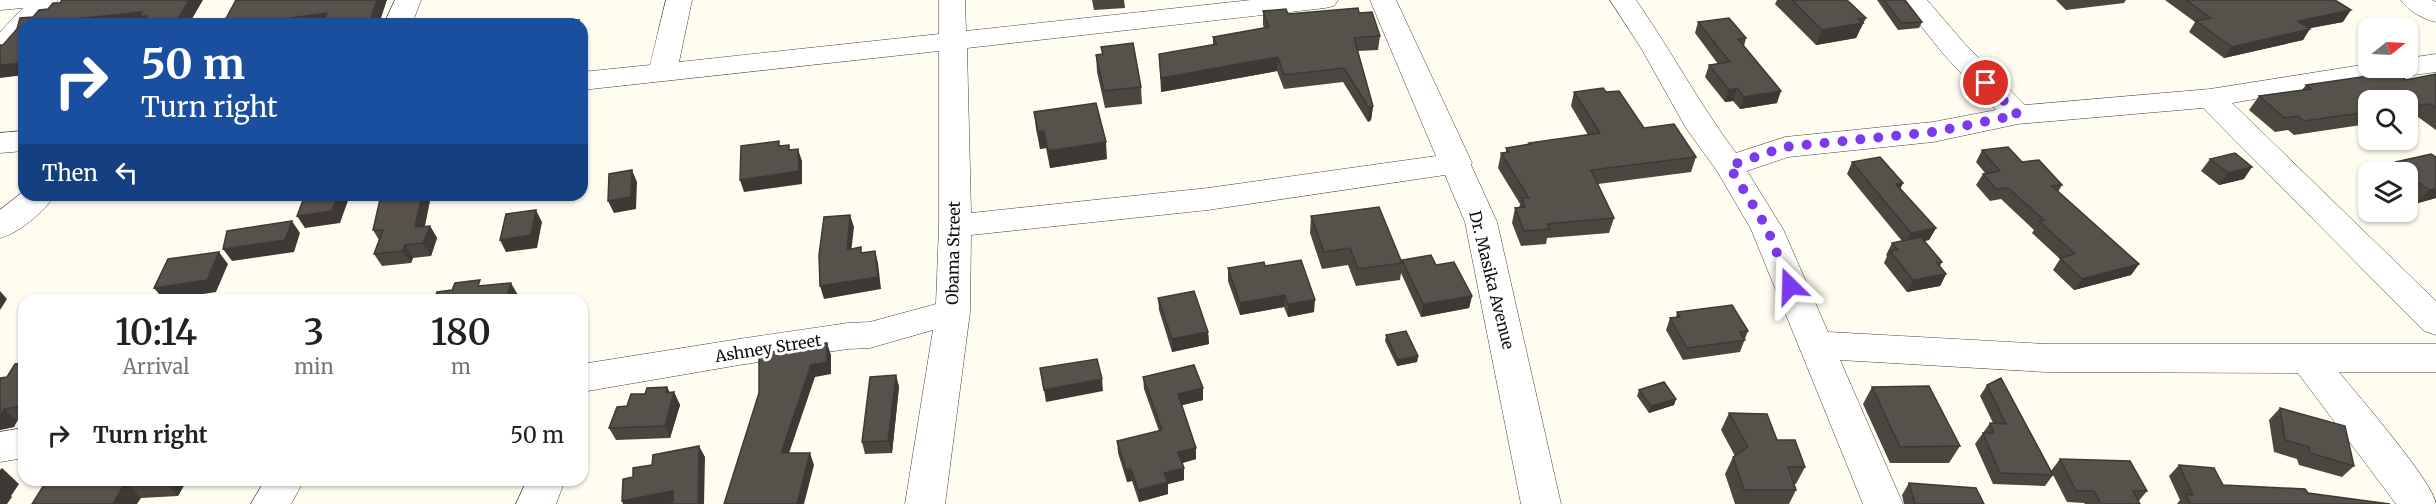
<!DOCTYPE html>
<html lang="en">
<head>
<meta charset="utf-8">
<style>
	body { margin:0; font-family:Merriweather,serif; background:#f2f2f2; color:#222; height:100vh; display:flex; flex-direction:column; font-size:22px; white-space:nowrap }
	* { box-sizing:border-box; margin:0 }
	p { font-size:20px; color:#767676 }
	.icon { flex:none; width:33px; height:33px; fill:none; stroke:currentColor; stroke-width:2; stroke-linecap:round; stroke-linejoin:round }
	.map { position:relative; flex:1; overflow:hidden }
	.sheet { position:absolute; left:18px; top:294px; width:570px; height:192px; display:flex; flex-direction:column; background:#fff; border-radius:18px; box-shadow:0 2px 4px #0004 }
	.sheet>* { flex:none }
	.hud { position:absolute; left:18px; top:18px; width:570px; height:183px; border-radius:18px; box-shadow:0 2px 4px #0004; background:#1a4fa0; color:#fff; overflow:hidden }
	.needle { width:39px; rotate:72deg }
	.fabs { position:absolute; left:2358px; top:18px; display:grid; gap:12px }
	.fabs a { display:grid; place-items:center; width:60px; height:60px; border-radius:12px; background:#fff; box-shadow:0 2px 4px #0004; font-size:30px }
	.pin { position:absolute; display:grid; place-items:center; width:51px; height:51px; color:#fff; margin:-26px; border:3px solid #fff; border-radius:50%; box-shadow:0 2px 6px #0007 }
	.me { position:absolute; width:66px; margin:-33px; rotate:338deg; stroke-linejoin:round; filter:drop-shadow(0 0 4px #0008) }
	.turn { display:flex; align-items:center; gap:21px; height:126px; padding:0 24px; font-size:27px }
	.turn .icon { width:78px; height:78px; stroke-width:2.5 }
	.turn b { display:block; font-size:42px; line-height:51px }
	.then { display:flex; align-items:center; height:57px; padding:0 24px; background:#0003; gap:12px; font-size:22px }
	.eta { display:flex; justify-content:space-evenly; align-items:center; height:102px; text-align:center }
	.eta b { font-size:36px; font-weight:600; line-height:42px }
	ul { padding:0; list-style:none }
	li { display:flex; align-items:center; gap:18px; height:78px; padding:0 24px }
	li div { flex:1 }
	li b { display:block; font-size:22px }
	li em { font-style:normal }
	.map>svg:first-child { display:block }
</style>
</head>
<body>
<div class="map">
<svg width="2436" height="504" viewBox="0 0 2436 504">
	<rect width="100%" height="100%" fill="#fffdf0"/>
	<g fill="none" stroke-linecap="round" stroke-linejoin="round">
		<defs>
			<path id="minor" d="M 0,0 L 58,0 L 38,24 L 24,24 L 24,39 L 10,55 L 0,57 L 0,32 L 23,8 L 0,10 Z
				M 395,0 L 421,0 L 412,24 L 384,24 Z
				M 666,0 L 692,0 L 679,62 L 939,34 L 939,0 L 965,0 L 966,31 L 1251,0 L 1338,0 L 1334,6 L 1325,8 L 967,48 L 971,213 L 1208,188 L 1436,156 L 1370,0 L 1396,0 L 1472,163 L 1471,165 L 1497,222 L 1561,504 L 1521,504 L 1465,222 L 1445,175 L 1208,210 L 971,235 L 970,312 L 945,504 L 905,504 L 933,330 L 870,348 L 848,349 L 739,365 L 582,392 L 582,364 L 739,339 L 848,323 L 870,322 L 936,304 L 939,226 L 939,51 L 582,90 L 582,72 L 650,65 Z
				M 1610,0 L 1636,0 C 1671,50 1699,104 1736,153 L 1785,137 L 1933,122 L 1996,110 L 1945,56 L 1900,0 L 1927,0 L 1965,44 L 2025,105 L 2210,89 L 2368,64 L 2368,68 L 2408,68 L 2408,58 L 2436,54 L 2436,72 L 2318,88 L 2232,103 L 2436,301 L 2436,335 L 2424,331 L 2203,108 L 2018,124 L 1933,142 L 1788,157 L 1747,171 L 1783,229 L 1828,332 L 2046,344 L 2436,344 L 2436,372 L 2339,372 C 2358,396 2433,481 2436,504 L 2396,504 L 2298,373 L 2046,372 L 1840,360 L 1903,504 L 1863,504 L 1751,229 L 1717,171 L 1686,128 L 1641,48 Z
				M 2401,0 L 2432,0 L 2436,2 L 2436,22 C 2423,19 2408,11 2401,0 Z
				M 24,131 L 24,151 L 0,153 L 0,133 Z
				M 24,191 L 24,195 L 55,195 C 44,212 19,233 0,238 L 0,210 Z
				M 24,428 L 24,458 L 0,462 L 0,432 Z
				M 265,480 L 304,480 L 291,504 L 251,504 Z
				M 527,480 L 565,480 L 556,504 L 516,504 Z"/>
		</defs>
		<use href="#minor" stroke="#414141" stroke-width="1"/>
		<use href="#minor" fill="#fff" fill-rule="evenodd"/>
	</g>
	<path fill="#4b4640" d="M 1092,0 L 1124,0 L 1125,8 L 1094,10 Z
		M 1777,0 L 1847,0 L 1866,18 L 1856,38 L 1816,45 L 1775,4 Z
		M 1877,0 L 1905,0 L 1922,22 L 1919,28 L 1898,30 Z
		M 2056,0 L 2126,0 L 2124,3 L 2066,10 Z
		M 2165,0 L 2335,0 L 2343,22 L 2309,28 L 2303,40 L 2224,58 L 2189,32 L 2195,22 Z
		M 1263,11 L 1288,14 L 1359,13 L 1380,36 L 1378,50 L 1358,51 L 1373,106 L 1371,120 L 1368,122 L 1343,82 L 1284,89 L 1277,71 L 1161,92 L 1159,54 L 1213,45 L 1213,37 L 1264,28 L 1263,25 Z
		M 1698,22 L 1746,38 L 1744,46 L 1777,103 L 1740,109 L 1733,101 L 1725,102 L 1705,77 L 1709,65 L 1718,64 L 1695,33 Z
		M 1101,47 L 1141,87 L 1142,104 L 1105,108 L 1097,72 L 1096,55 L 1102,54 Z
		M 2436,74 L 2436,130 L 2418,117 L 2408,119 L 2408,100 L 2368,100 L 2368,124 L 2294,135 L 2288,130 L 2275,132 L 2249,110 L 2259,96 L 2302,90 L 2306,85 L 2406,80 Z
		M 1574,92 L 1606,92 L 1644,128 L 1696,157 L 1691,172 L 1598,184 L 1614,218 L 1609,233 L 1547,238 L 1546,244 L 1521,246 L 1512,223 L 1515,208 L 1519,208 L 1520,204 L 1498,168 L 1501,153 L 1506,152 L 1506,148 L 1529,144 L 1529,143 L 1588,135 L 1571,106 Z
		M 1034,112 L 1107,159 L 1050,168 L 1046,148 L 1040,149 L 1036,129 Z
		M 1982,150 L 2022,162 L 2062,185 L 2058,192 L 2139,264 L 2131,275 L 2074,290 L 2053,270 L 2060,259 L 2032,233 L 2034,230 L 2001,199 L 1990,201 L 1976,185 L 1983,174 L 1985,173 L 1976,162 Z
		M 2431,154 L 2436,198 L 2418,203 L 2408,195 L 2408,172 L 2387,172 L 2396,162 Z
		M 2210,159 L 2244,179 L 2219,185 L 2201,171 Z
		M 1852,162 L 1903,183 L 1900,189 L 1936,228 L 1929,240 L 1924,241 L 1942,262 L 1940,266 L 1946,274 L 1940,286 L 1907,292 L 1884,263 L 1887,256 L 1886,255 L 1892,243 L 1902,241 L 1847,174 Z
		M 431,195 L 425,226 L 430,226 L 437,238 L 431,256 L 413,258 L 411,263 L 382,266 L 374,254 L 379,240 L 373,230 Z
		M 1311,216 L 1402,262 L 1402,260 L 1436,265 L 1472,296 L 1469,308 L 1421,317 L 1401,273 L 1400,280 L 1356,286 L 1348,265 L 1322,269 L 1310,233 Z
		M 1265,266 L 1314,312 L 1288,317 L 1284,307 L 1240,315 L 1228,281 L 1228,268 Z
		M 1158,298 L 1208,332 L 1209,344 L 1172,352 L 1159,310 Z
		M 1677,312 L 1748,331 L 1740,352 L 1683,360 L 1666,330 L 1670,318 L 1676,317 Z
		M 1386,335 L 1418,356 L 1417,362 L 1397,366 L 1385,341 Z
		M 24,363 L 24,420 L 17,421 L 14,427 L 0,430 L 0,378 L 7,377 Z
		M 896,375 L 899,387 L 892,453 L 865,454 L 862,442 Z
		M 1143,377 L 1203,388 L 1203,400 L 1182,405 L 1196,459 L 1182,463 L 1184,468 L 1184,480 L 1168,484 L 1168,494 L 1139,502 L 1132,481 L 1127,482 L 1118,453 L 1117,441 L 1159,431 L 1144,389 Z
		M 1987,385 L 2053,475 L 2045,486 L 1993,484 L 1975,444 L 1990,423 L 1993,423 L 1980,396 Z
		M 667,387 L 670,393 L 674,392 L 680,405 L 670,438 L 616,440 L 609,428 L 627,406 L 645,394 Z
		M 1872,387 L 1960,446 L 1949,463 L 1890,463 L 1863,404 Z
		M 1639,390 L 1676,399 L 1674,405 L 1649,413 L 1637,396 Z
		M 2280,408 L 2354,466 L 2342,477 L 2299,465 L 2297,459 L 2274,452 L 2269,420 Z
		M 1729,413 L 1777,440 L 1805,467 L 1796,484 L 1794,484 L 1796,490 L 1789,504 L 1735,504 L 1725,474 L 1733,457 L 1735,456 L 1721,430 Z
		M 2060,459 L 2147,491 L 2138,502 L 2140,504 L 2085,504 L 2084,503 L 2067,502 L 2051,471 Z
		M 2179,465 L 2223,485 L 2308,493 L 2390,504 L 2177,504 L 2180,500 L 2169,476 Z
		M 47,480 L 187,480 L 178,496 L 141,498 Z
		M 1909,483 L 1984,504 L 1904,504 L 1902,495 Z"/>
	<path fill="#3d3934" d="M 189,0 L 203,0 L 189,24 L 175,24 Z
		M 377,0 L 387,0 L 379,24 L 369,24 Z
		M 2351,10 L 2343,22 L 2290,32 L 2298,21 Z
		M 142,12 L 147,16 L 153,24 L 72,24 L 76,19 Z
		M 327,13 L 333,24 L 261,24 L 262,22 Z
		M 1863,23 L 1856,38 L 1816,45 L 1822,30 Z
		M 2310,29 L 2303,40 L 2224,58 L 2232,47 Z
		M 1278,57 L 1277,71 L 1161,92 L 1161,78 Z
		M 24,63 L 24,75 L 0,78 L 0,65 Z
		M 1737,88 L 1733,101 L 1725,102 L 1729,90 Z
		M 1781,91 L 1777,103 L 1740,109 L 1744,97 Z
		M 1373,106 L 1371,120 L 1368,122 L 1369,108 Z
		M 1044,131 L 1046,148 L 1040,149 L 1038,132 Z
		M 1106,142 L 1107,159 L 1050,168 L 1048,151 Z
		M 798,149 L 802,161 L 802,184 L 744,192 L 740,180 Z
		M 2252,167 L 2244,179 L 2219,185 L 2228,173 Z
		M 632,170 L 637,182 L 636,209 L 614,213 L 608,201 Z
		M 1903,183 L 1897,195 L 1896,184 Z
		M 2419,183 L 2408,195 L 2408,191 L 2413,184 Z
		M 2436,189 L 2436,198 L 2418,203 L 2429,190 Z
		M 338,195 L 350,195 L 340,223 L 305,228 L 297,216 Z
		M 422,195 L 431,195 L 422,239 L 415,227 Z
		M 536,210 L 542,222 L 537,248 L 506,252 L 500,240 Z
		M 850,215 L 854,227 L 850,262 L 847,250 Z
		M 292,221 L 300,233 L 294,252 L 232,261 L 223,249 Z
		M 430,226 L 437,238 L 431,256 L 423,243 Z
		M 1936,228 L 1929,240 L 1905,245 L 1911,233 Z
		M 405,245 L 413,258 L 411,263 L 403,251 Z
		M 875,251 L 878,263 L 881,289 L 824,299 L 820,286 Z
		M 219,252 L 228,264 L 216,292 L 164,300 L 154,288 Z
		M 2139,264 L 2131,275 L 2074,290 L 2082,279 Z
		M 1946,274 L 1940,286 L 1907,292 L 1913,280 Z
		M 511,283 L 518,295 L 517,300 L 506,300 Z
		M 0,291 L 7,299 L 0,310 Z
		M 1285,295 L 1284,307 L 1240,315 L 1240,303 Z
		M 1472,296 L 1469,308 L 1421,317 L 1423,304 Z
		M 1315,300 L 1314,312 L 1288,317 L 1288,304 Z
		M 1208,332 L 1209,344 L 1172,352 L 1172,339 Z
		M 827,343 L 831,355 L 831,374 L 815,377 L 785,465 L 781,453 L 811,365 Z
		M 1418,356 L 1417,362 L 1397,366 L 1398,360 Z
		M 896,375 L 899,387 L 892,453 L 888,441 Z
		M 1102,379 L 1103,391 L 1046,402 L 1044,390 Z
		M 667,387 L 673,399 L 674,392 L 680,405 L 670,438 L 665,426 L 666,393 Z
		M 1203,388 L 1203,400 L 1179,406 L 1178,394 Z
		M 1676,399 L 1674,405 L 1649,413 L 1651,406 Z
		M 4,409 L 17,421 L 14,427 L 0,430 L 0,416 Z
		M 699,446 L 705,457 L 704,504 L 698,504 Z
		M 1196,448 L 1196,459 L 1179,464 L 1178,452 Z
		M 810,453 L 814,465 L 804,504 L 797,504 Z
		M 2,468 L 19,484 L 11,496 L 12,497 L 7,504 L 0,504 L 0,470 Z
		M 1184,468 L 1184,480 L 1168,484 L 1168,494 L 1139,502 L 1138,490 L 1164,473 Z
		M 1131,469 L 1132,481 L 1127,482 L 1126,470 Z
		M 163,480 L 187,480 L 178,496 Z
		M 125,482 L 141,498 L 137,504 L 113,504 Z
		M 673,491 L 679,502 L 671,504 L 623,504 L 622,501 Z"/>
	<path fill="#57514b" stroke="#3d3934" stroke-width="1.5" d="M 62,0 L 189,0 L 175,24 L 143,24 L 147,16 L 139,17 L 142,12 L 76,19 L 72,24 L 24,24 L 24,63 L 0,65 L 0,45 L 3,45 L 17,29 L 20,18 L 33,17 L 39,10 L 48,9 L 53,3 L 60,3 Z
		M 236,0 L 377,0 L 369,24 L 322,24 L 327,13 L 262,22 L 261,24 L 223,24 Z
		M 1792,0 L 1847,0 L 1866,18 L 1858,19 L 1863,23 L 1822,30 Z
		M 1884,0 L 1905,0 L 1922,22 L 1901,23 Z
		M 2186,0 L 2335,0 L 2351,10 L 2298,21 L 2310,29 L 2232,47 L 2196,21 L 2211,18 Z
		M 1358,8 L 1359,13 L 1372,12 L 1380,36 L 1354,38 L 1373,106 L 1369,108 L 1344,68 L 1284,75 L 1278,57 L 1161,78 L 1159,54 L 1217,44 L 1213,37 L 1269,27 L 1263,11 L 1286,9 L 1288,14 Z
		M 1729,18 L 1746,38 L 1738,39 L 1781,91 L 1744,97 L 1737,88 L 1729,90 L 1709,65 L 1730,62 L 1698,22 Z
		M 579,20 L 578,24 L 555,24 Z
		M 1133,43 L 1141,87 L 1104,91 L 1096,55 L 1103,54 L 1101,47 Z
		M 2396,72 L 2406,80 L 2436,74 L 2436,108 L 2429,104 L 2408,107 L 2408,100 L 2368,100 L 2368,112 L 2304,121 L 2298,116 L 2285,118 L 2259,96 L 2311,89 L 2306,85 Z
		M 1603,88 L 1606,92 L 1619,91 L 1644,128 L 1674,124 L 1696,157 L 1591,170 L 1614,218 L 1547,224 L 1550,229 L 1524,231 L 1515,208 L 1525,207 L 1522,198 L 1529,198 L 1501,153 L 1509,152 L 1506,148 L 1530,144 L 1529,143 L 1600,133 L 1574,92 Z
		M 1096,103 L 1106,142 L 1048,151 L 1044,131 L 1038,132 L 1034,112 Z
		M 779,141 L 779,146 L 789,145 L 789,150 L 798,149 L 799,171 L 740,180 L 741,146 Z
		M 2008,147 L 2022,162 L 2039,160 L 2062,185 L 2052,186 L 2139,264 L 2082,279 L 2060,258 L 2075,254 L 2039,221 L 2044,220 L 2008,188 L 1996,189 L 1983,174 L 2000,171 L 1982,150 Z
		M 2235,153 L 2252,167 L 2228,173 L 2210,159 Z
		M 2431,154 L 2436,157 L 2436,189 L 2429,190 L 2419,183 L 2413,184 L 2408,180 L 2408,172 L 2397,172 L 2391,168 L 2401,166 L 2396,162 Z
		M 1880,157 L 1903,183 L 1896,184 L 1936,228 L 1911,233 L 1852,162 Z
		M 632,170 L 631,197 L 608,201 L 609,174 Z
		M 305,195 L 338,195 L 332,211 L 297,216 Z
		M 381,195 L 422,195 L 415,227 L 430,226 L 423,243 L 405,245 L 403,251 L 374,254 L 383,230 L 373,230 Z
		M 1379,207 L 1402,263 L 1358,269 L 1350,248 L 1324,252 L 1311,216 Z
		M 536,210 L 531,235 L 500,240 L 506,214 Z
		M 850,215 L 847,250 L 861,247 L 861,253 L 875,251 L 878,277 L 820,286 L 819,255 L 824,217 Z
		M 292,221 L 285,240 L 223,249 L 227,231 Z
		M 1921,237 L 1942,262 L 1937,263 L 1946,274 L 1913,280 L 1890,251 L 1898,250 L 1892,243 Z
		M 219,252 L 207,280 L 154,288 L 168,259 Z
		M 1431,255 L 1436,265 L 1454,262 L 1472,296 L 1423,304 L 1402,260 Z
		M 1301,260 L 1315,300 L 1288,304 L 1285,295 L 1240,303 L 1228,268 L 1264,262 L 1265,266 Z
		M 480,280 L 478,286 L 511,283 L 506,300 L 434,300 L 437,292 L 452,290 L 455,283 Z
		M 1194,291 L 1208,332 L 1172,339 L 1158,298 Z
		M 1732,305 L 1748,331 L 1740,332 L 1745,340 L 1687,348 L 1670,318 L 1680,317 L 1677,312 Z
		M 1406,331 L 1418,356 L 1398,360 L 1386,335 Z
		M 827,343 L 827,362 L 811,365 L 781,453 L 810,453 L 797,504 L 724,504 L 759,393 L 759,354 Z
		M 1097,359 L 1102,379 L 1044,390 L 1040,368 Z
		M 24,363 L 24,406 L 4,409 L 1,415 L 0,416 L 0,378 L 7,377 L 15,364 Z
		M 1194,365 L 1203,388 L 1178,394 L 1196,448 L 1178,452 L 1184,468 L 1164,473 L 1168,482 L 1138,490 L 1131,469 L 1126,470 L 1117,441 L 1162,430 L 1143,377 Z
		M 896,375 L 888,441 L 862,442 L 870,377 Z
		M 2001,378 L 2053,475 L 2000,473 L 1983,433 L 1994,433 L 1990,423 L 2006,424 L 1987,385 Z
		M 1664,382 L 1676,399 L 1651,406 L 1639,390 Z
		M 1929,386 L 1960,446 L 1900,447 L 1872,387 Z
		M 667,387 L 666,393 L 674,392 L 665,426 L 609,428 L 617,407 L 627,406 L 631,394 L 645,394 L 647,388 Z
		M 2280,408 L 2345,426 L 2354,466 L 2310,453 L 2309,447 L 2285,440 Z
		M 1729,413 L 1767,414 L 1777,440 L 1795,440 L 1805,467 L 1788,467 L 1796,490 L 1744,490 L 1733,457 L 1748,447 Z
		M 699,446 L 698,504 L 673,504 L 673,491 L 622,501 L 623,479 L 633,477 L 633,468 L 652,465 L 653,455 Z
		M 2060,459 L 2130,461 L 2147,491 L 2133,491 L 2140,504 L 2101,504 L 2094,491 L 2076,491 Z
		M 2179,465 L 2214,468 L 2223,485 L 2305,489 L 2308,493 L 2390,504 L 2190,504 L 2186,494 L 2193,495 Z
		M 47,480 L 163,480 L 125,482 L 113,504 L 32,504 Z
		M 1909,483 L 1976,488 L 1984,504 L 1915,504 Z"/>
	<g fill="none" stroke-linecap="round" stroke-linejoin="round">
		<path stroke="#7c3aed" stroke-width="10" stroke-dasharray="0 18" d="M 1790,286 L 1767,228 L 1729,166 L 1785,147 L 1933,132 L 2018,115 L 1986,83"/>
	</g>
	<g text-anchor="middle" stroke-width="6" stroke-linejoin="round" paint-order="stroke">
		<g font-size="16" fill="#0e0e0e" stroke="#fff">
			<text transform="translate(953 253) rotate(-89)" y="6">Obama Street</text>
			<text transform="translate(1492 280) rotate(76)" y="6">Dr. Masika Avenue</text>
			<text transform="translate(768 348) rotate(-9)" y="6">Ashney Street</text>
		</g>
	</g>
</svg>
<div class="fabs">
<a><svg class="needle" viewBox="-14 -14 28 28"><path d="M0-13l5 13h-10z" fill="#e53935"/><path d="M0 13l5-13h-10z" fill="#767676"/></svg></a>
<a><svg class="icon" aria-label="search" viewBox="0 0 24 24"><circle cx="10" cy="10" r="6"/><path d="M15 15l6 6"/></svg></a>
<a><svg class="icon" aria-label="layers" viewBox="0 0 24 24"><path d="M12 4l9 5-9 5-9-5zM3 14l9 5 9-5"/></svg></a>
</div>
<div class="pin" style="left:1986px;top:83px;background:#d93025"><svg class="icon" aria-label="arrive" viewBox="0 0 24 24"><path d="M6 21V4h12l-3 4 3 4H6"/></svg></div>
<svg class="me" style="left:1790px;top:286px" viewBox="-20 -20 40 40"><path d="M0-17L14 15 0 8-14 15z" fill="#7c3aed" stroke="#fff" stroke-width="4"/></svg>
<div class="hud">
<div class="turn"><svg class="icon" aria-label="right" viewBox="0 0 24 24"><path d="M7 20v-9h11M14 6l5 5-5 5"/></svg><div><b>50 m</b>Turn right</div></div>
<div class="then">Then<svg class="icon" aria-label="left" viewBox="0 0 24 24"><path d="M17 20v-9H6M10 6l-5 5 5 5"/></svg></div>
</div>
<section class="sheet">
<div class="eta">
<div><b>10:14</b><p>Arrival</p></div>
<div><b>3</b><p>min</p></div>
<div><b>180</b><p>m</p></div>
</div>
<ul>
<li><svg class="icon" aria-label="right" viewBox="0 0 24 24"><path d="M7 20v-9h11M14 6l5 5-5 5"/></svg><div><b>Turn right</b></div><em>50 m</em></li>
</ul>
</section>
</div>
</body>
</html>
